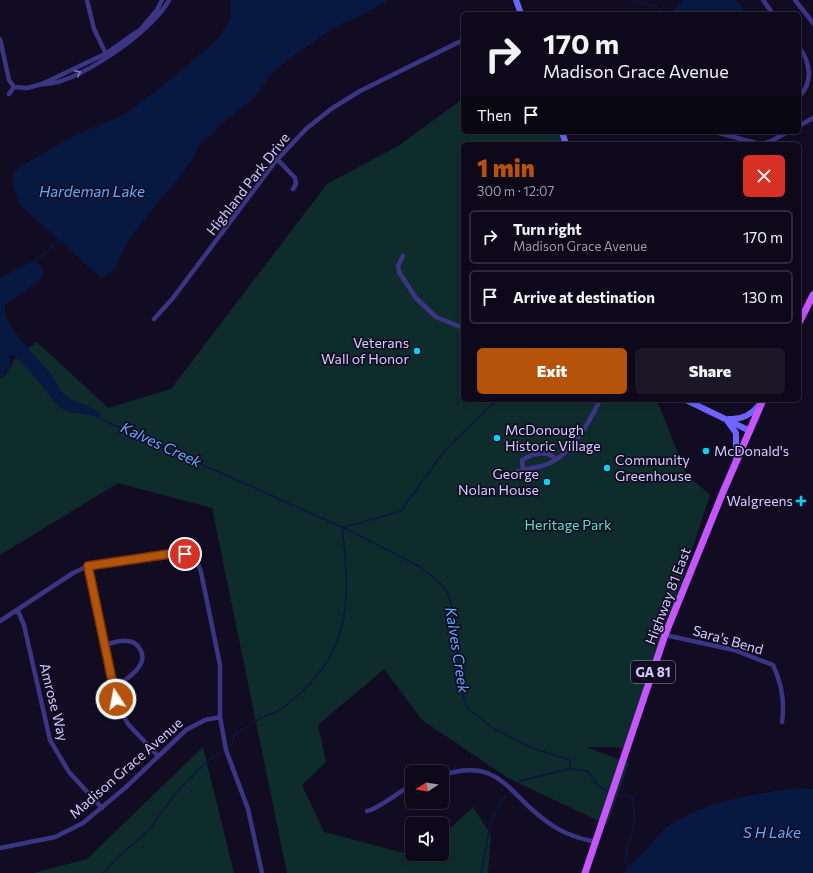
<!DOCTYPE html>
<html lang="en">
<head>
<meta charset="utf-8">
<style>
	body { margin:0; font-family:Commissioner,sans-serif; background:#1b1727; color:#f1f3f6; height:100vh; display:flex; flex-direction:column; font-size:15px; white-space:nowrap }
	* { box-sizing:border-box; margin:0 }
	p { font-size:13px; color:#9a9aa2 }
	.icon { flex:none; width:22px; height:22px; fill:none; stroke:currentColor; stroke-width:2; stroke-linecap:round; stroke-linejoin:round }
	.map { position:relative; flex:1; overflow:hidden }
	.details { position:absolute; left:461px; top:142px; width:340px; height:260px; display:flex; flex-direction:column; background:#0d091a; border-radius:6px; box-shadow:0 2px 6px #0003,0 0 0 1px #2d2a39 }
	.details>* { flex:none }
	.banner { position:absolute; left:461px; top:12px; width:340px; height:122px; border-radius:6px; box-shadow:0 2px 6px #0003,0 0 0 1px #2d2a39; background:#0d091a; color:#f1f3f6; overflow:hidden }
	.needle { width:26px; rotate:258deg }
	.buttons { position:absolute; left:405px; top:765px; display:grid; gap:8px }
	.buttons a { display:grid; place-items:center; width:44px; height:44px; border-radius:6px; background:#0d091a; box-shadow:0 2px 6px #0003,0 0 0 1px #2d2a39; font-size:20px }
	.pin { position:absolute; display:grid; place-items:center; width:34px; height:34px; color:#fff; margin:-17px; border:2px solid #fff; border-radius:50%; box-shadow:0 1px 4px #0007 }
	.me { position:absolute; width:44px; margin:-22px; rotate:349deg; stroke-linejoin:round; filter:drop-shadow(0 0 3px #0008) }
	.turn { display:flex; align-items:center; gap:14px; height:84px; padding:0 16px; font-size:18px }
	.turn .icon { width:52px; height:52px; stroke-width:2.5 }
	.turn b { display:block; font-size:28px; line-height:34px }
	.then { display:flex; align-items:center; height:38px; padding:0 16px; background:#0003; gap:8px; font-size:15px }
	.round { display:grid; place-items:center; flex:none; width:42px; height:42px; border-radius:6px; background:#1b1727 }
	.summary { display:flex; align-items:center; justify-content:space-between; height:68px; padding:0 16px }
	h1 { font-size:24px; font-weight:800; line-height:30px; color:#b45309 }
	.primary-button { display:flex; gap:8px; margin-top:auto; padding:8px 16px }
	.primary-button a { flex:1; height:46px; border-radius:6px; background:#b45309; color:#fff; font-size:16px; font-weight:800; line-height:46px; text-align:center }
	.primary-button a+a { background:#1b1727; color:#f1f3f6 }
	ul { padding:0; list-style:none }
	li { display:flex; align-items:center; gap:12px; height:54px; margin:0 8px 6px; padding:0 8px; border:2px solid #2d2a39; border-radius:6px }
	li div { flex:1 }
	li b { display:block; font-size:15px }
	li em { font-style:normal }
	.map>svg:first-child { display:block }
</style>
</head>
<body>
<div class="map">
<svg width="813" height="873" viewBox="0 0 813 873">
	<rect width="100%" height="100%" fill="#110c22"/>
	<path fill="#0f2c2c" d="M 463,99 L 463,132 L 563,132 L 567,144 L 463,144 L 463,400 L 657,400 L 686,474 L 710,495 L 627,749 L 614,747 L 586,747 L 629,763 L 607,825 L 508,778 L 422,720 L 384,669 L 318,725 L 326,762 L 302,785 L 324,832 L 419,857 L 423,854 L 442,854 L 442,836 L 473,807 L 491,835 L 488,873 L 287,873 L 212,508 L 118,483 L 0,555 L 0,379 L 6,375 L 15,358 L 37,342 L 108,408 L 171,389 L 327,184 L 398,146 Z
		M 203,747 L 234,873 L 34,873 L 87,859 Z"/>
	<path fill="#071940" d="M 231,0 L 389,0 L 360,16 L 337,26 L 294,55 L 273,72 L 255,97 L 226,120 L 198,147 L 192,160 L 181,176 L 159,201 L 130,238 L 116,267 L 102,279 L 19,204 L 13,184 L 13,173 L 20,167 L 69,138 L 125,114 L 160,88 L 219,38 L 231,17 Z
		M 683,0 L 736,0 L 747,14 L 670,14 Z
		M 34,262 L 42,266 L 43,275 L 38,282 L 5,305 C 2,326 38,357 50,373 C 56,381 59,389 66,396 C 76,403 89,405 99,412 L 102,417 L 69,412 L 59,407 L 28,369 L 14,356 L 10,355 L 9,370 L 0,379 L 0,278 L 21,266 Z
		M 801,788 L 813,789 L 813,873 L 623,873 C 630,863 640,856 649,847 C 655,840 659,832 667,827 C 705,801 756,793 801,788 Z"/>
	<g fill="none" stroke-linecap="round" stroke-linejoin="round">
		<path stroke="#071940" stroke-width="1.5" d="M 633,0 L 656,7 L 667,14
			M 33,263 L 59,241
			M 96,417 L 355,533 L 422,568 L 438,581 L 447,591 L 452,608 L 457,634 L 460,686 L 467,708 L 493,728 L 532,748 L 570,760 L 570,769
			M 342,528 L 401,511 L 444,451 L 497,400
			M 231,746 L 235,734 C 243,729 250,724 258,720 C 266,715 276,713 283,708 C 350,656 352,607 342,528
			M 519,781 L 570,769 L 588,771 L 598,786 L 607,791
			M 619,794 L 632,798 C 634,807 635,816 634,826 C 632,839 621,856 628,868
			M 103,873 L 117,858 L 148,831 L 176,793 L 205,763 L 219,754
			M 481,873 L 492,817 L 505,797"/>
		<path stroke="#3b3583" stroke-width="4.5" d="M 87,0 L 94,29 L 107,56
			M 763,0 L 773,14
			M 795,0 L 813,23
			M 0,39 L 9,80 L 14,87 L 9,94
			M 799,47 C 811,63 813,83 799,97
			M 42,84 C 74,87 155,29 169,0
			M 14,87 L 27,88 L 42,84 L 105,54 L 141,29 L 157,10 L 162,0
			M 799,126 L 813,118
			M 715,132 L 760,144 L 769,142 L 788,132
			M 278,160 L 295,178 L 296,184 L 293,189
			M 403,256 L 398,266 L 399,272 L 416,298 L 436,317 L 463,328
			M 154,319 L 173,298 L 275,162 L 306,129 L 331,109 L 360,91 L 463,40
			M 555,458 C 547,450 531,454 522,460 L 523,470 C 532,468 542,467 550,463 C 572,453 590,421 600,400
			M 516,472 L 523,470
			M 88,566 L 120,710 L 128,724 L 158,756
			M 18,611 L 24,625 L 50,740 L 69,772 L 102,808
			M 0,621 L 73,573 L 88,566 L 178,553 L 191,557 L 199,566 L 201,572 L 220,665 L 220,717 L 205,720 L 186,730 L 125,788 L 83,823 L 55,837 L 0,848
			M 665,635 L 734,650 L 773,665 C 782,684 785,702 782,722
			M 105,645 C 112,643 120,640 127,641 C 132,641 137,644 140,649 C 150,665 126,681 114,685
			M 220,717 L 226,750 L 248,809 L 262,873
			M 442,775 C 500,757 506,792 546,821 C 562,833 577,838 596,842
			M 367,811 C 378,809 400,791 412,785"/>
		<path stroke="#6e64ff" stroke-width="6" d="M 516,0 L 521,14
			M 562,132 L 566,144
			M 686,400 L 750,431
			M 729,419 C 742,420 751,415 759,405
			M 728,422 L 736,433 L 736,458"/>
		<path stroke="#c654ff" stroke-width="7" d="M 799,323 L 813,295
			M 585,873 L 665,635 L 723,492 L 763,400"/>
	</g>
	<defs><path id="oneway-chevron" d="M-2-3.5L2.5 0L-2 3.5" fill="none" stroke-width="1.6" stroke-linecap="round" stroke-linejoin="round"/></defs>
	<use stroke="#8079bb" href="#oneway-chevron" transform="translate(78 73) rotate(-27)"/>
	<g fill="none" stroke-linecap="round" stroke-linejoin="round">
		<defs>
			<path id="route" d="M 116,699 L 88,566 L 169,554 L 185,554"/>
		</defs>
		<use href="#route" stroke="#753606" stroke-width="10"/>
		<use href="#route" stroke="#b45309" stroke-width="7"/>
	</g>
	<g fill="#00d5f8" stroke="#110c22" stroke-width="1.5">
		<circle cx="417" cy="351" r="4"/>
		<circle cx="497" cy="438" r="4"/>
		<circle cx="706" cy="451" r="4"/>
		<circle cx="607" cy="468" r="4"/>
		<circle cx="547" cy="482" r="4"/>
		<path d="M799 495h4v4h4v4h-4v4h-4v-4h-4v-4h4z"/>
	</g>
	<g text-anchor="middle" stroke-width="3.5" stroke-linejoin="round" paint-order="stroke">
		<rect fill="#110c22" stroke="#9a93bd" stroke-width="1" x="631" y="661" width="44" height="22" rx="3"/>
		<g font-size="13" font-weight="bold" fill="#d4cdff">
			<text x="653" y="677">GA 81</text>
		</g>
		<g font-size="14" fill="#d4cdff" stroke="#110c22">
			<text transform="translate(248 184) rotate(-52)" y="5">Highland Park Drive</text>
			<text transform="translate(668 596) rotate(-69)" y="5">Highway 81 East</text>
			<text transform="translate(728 640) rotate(16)" y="5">Sara's Bend</text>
			<text transform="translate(54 702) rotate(76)" y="5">Amrose Way</text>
			<text transform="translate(126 768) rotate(-41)" y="5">Madison Grace Avenue</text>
		</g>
		<g font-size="14" fill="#d4cdff" stroke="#110c22" text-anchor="end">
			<text x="409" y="348">Veterans<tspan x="409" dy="16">Wall of Honor</tspan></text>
			<text x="505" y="435" text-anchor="start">McDonough<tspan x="505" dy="16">Historic Village</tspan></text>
			<text x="714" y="456" text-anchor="start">McDonald's</text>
			<text x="615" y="465" text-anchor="start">Community<tspan x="615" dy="16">Greenhouse</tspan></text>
			<text x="539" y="479">George<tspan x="539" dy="16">Nolan House</tspan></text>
			<text x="793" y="506">Walgreens</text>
		</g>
		<g font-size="14" fill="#53e5c6" stroke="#110c22">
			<text x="568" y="530">Heritage Park</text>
		</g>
		<g font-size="15" font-style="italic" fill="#5bacff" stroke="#110c22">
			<text x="92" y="197">Hardeman Lake</text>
			<text transform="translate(161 445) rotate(25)" y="5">Kalves Creek</text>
			<text transform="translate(457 650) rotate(81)" y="5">Kalves Creek</text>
			<text x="772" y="838">S H Lake</text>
		</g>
	</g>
</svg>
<div class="buttons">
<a><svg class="needle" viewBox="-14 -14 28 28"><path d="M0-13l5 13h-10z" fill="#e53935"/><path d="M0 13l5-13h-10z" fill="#9a9aa2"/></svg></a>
<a><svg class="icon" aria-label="sound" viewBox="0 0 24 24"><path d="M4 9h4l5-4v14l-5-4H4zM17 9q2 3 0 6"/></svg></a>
</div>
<div class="pin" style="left:185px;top:554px;background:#d93025"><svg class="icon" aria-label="arrive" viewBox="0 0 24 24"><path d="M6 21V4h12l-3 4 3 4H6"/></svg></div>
<svg class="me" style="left:116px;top:699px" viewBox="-20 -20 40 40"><circle r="17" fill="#b45309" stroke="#fff" stroke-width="3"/><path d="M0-11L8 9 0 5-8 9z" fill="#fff"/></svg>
<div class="banner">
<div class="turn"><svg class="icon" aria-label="right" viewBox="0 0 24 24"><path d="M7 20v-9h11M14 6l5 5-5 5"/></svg><div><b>170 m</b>Madison Grace Avenue</div></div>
<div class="then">Then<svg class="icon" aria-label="arrive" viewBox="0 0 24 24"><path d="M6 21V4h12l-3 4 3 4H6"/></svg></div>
</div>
<section class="details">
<div class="summary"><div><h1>1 min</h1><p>300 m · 12:07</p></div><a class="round" style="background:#d93025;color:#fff"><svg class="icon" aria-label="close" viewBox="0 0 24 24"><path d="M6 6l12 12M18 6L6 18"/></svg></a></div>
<ul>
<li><svg class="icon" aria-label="right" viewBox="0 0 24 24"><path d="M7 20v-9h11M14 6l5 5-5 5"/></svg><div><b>Turn right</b><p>Madison Grace Avenue</p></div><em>170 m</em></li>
<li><svg class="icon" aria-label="arrive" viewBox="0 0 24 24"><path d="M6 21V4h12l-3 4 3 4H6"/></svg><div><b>Arrive at destination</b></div><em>130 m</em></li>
</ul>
<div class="primary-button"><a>Exit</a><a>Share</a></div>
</section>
</div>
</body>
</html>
